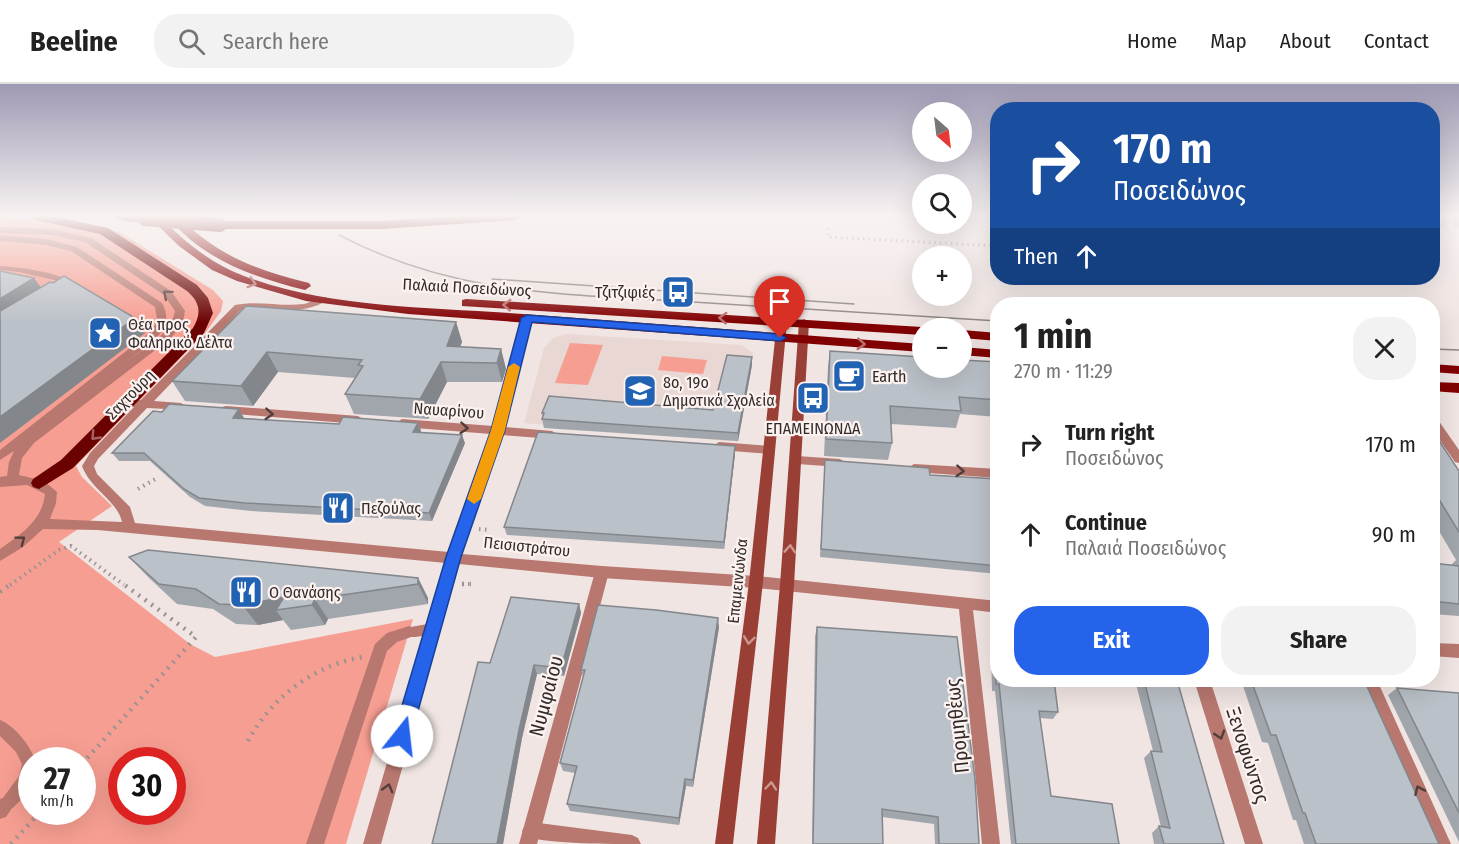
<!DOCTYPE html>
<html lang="en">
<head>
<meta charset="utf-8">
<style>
	body { margin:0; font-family:"Fira Sans Condensed",sans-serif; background:#f2f2f2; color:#222; height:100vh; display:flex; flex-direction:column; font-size:22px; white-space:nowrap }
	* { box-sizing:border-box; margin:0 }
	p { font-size:20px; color:#767676 }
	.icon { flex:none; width:33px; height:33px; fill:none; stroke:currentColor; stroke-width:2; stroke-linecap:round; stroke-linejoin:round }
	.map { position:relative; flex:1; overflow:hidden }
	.side { position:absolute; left:990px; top:213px; width:450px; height:390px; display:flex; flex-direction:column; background:#fff; border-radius:24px; box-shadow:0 6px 24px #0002 }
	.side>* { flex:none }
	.banner { position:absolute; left:990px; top:18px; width:450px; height:183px; border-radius:24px; box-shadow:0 6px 24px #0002; background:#1a4fa0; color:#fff; overflow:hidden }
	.needle { width:39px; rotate:152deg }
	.tools { position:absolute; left:912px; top:18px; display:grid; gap:12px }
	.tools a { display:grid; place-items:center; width:60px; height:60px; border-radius:50%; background:#fff; box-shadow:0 6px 24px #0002; font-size:30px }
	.speed { position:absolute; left:18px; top:663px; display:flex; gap:12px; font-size:30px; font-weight:700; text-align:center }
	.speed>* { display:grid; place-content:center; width:78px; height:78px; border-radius:50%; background:#fff; box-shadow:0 6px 24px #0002; line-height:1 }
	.speed small { font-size:15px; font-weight:400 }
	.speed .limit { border:9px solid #d22; background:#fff; color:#111 }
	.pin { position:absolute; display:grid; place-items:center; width:51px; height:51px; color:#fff; margin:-62px -26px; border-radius:50% 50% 50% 0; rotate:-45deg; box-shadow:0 0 6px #0007 }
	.pin .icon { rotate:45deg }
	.me { position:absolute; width:66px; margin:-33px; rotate:16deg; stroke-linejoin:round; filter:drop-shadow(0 0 4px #0008) }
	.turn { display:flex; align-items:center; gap:21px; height:126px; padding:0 24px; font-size:27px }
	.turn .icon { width:78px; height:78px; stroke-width:2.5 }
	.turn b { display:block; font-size:42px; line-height:51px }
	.then { display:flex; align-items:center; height:57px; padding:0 24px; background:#0003; gap:12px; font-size:22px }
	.round { display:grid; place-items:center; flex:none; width:63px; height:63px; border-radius:24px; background:#f2f2f2 }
	.summary { display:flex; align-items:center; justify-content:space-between; height:102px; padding:0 24px }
	h1 { font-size:36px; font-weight:700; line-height:45px }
	.action { display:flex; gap:12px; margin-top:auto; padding:12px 24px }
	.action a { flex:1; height:69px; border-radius:24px; background:#2563eb; color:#fff; font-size:24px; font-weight:700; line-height:69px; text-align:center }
	.action a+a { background:#f2f2f2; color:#222 }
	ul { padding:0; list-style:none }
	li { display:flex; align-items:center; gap:18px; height:90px; padding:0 24px }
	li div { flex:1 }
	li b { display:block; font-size:22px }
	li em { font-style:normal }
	header { display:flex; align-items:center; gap:36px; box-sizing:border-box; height:84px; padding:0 30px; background:#fff; border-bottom:2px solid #e0e0e0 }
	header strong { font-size:28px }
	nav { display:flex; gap:33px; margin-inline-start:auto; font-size:21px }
	.search { width:420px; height:54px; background:#f2f2f2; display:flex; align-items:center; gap:15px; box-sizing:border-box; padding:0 21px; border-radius:24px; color:#767676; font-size:22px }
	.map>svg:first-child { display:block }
</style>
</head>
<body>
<header>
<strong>Beeline</strong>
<div class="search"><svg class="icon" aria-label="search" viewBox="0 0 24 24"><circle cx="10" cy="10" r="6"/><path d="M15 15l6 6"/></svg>Search here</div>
<nav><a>Home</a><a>Map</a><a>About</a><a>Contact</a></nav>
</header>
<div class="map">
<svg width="1459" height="760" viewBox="0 0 1459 760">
	<rect width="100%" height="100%" fill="#f0e5e3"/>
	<path fill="#e9d7d3" d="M 566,250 L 742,261 L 753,269 L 738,358 L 524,339 L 544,264 L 553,254 Z"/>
	<path fill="#f79e92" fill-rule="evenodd" d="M 0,132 L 53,138 L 90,146 L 119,148 L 213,206 L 223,217 L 221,227 L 206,248 L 76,382 L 82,393 L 112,422 L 59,458 L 190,560 L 215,573 L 413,535 L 346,760 L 0,760 ZM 32,676 L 82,676 L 82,728 L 32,728 ZM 122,676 L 172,676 L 172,728 L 122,728 Z
		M 570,259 L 603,261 L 588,301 L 555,299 Z
		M 662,272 L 707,276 L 703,290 L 658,286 Z"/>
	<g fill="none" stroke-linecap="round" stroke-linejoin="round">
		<path stroke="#cac0be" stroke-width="14" stroke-dasharray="14 7" stroke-linecap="butt" d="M 1432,136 L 1459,136"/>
		<path stroke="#9b9391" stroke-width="3" stroke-dasharray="1.5 4" stroke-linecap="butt" d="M 828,144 L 828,153 L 998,162
			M 768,219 L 775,219"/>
		<path stroke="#9b9391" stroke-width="4" stroke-dasharray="1.5 4.5" stroke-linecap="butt" d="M 138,405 L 157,394
			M 479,445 L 490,446
			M 462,500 L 471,500
			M 10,501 L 59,466 L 71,462 L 124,501"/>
		<path stroke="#9b9391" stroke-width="4.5" stroke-dasharray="2 6" stroke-linecap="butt" d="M 462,500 L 471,500
			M 0,508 L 12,499
			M 248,657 C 272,613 313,582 362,573
			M 82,680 L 196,553 L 122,499
			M 11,760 L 40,728"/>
		<path fill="#b8786f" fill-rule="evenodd" d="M 0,182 C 16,183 60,188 70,198 L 66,206 L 63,207 L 59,204 L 62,199 L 59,197 L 19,188 L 0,186 Z
			M 433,539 L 437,540 L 439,544 L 437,548 C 428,551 414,555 405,552 L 403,548 L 405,544 Z
			M 0,636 C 15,642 30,661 35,676 L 32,676 C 32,683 33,691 31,697 C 29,707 16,724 6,728 L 1,726 L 0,718 L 19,692 L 22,680 L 16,668 L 0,652 Z"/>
		<path fill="#b8786f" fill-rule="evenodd" d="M 602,482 L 607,484 L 609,488 L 537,760 L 519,760 L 595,488 L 597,484 Z
			M 1362,596 L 1377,596 L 1451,760 L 1433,760 Z
			M 6,713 L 12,715 L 14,721 L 6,733 L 0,735 L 0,715 Z"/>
		<path fill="#b8786f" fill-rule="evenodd" d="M 0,143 L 52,145 L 91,154 L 171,207 L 185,227 L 183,238 L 171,254 L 34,359 L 22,374 L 19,391 L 44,397 L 57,408 L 56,419 L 50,435 L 122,438 C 117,416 91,406 82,382 L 90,369 L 134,323 L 123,322 L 121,319 L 123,316 L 141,316 L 235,221 C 258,216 281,223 304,220 C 312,218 318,212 326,213 L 326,217 C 300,233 270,222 241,226 L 154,317 L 181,319 L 187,323 L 185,326 L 147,324 L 98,375 L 94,382 L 97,390 L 130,423 L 135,439 L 449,468 L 491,350 L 402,343 L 396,339 L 402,335 L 493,342 L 522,234 L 523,232 L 531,232 L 532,234 L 504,343 L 552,347 L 558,351 L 552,355 L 502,351 L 462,470 L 602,482 L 756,492 L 998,517 L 998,529 L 973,526 L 1000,760 L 982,760 L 959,525 L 756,504 L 602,494 L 459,480 L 381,760 L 363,760 L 446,479 L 98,446 L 43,445 L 23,463 L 0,477 L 0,465 C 21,450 42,437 45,410 L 27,401 L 0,403 L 0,393 L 7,392 L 9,378 L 14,367 L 0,376 L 0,366 L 153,246 L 157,235 L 155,223 L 71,167 L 46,161 L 0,157 L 0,151 L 46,155 L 77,163 L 162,219 C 178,247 144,263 126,278 C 144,264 171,251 175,227 L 164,211 L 85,158 L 52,151 L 0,149 Z
			M 226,322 L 358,332 L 364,336 L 358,340 L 222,329 L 220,326 L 222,323 Z
			M 1432,332 L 1436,333 L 1459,366 L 1459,379 L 1455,378 L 1432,345 Z
			M 719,358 L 769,362 L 775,366 L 769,370 L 719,366 L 713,362 Z
			M 797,372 L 840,375 L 846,379 L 840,383 L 797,380 L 791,376 Z
			M 914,380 L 998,385 L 998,394 L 914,388 L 908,384 Z
			M 409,542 L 414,544 L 416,548 L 414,552 L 397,558 L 387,567 L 324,760 L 306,760 L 375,560 L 387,549 Z
			M 1432,559 L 1459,560 L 1459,574 L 1432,572 Z
			M 1194,596 L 1210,596 L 1263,760 L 1245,760 Z
			M 531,738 L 632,751 L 638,754 L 641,760 C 608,760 554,760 525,753 L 522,747 L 525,741 Z"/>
		<path fill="#9a3f35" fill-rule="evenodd" d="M 782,234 L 787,237 L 763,498 L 733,760 L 715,760 L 749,498 L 777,237 Z
			M 804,235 L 809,238 L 794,501 L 775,760 L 757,760 L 780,501 L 799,238 Z"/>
		<path fill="#810002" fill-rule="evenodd" d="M 148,132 L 159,132 C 184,157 211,180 244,192 C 332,225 430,223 523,230 C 656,240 789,250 922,260 L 922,268 L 408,230 L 306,217 L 237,197 L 212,186 L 179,162 Z
			M 167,132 L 178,132 C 218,172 256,186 309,199 L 311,202 L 305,206 C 252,193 202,175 167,132 Z
			M 466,215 L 922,243 L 927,244 L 922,244 L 922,251 L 462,222 L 462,216 Z
			M 962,246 L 998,249 L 998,257 L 962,254 Z
			M 962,263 L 998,266 L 998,274 L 962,271 Z
			M 1432,280 L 1459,282 L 1459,290 L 1432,288 Z
			M 1432,298 L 1459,299 L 1459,309 L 1432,307 Z"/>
		<path fill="#6a0202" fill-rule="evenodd" d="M 29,132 L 52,132 L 108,144 L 197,201 L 208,214 L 213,229 L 204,249 L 73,384 L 39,405 L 33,403 L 31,399 L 33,395 L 61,376 L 193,244 C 202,229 200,218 187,207 L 100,150 L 35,136 Z
			M 112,132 L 148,132 L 151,135 C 143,141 120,138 112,132 Z
			M 459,132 L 522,132 L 516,136 L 380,145 L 220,145 L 214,141 L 220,137 L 380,137 Z"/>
		<path stroke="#8c8584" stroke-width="1.5" d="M 339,151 C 455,212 566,210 693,218 C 795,224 896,231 998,237
			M 492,195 L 854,220
			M 1432,265 L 1459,266"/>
		<path stroke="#6a0202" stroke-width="14" d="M 145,135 L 220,141"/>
	</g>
	<path fill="#a1a6ac" d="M 246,222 L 456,238 L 462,258 L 460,263 L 501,265 L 506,285 L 502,298 L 447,298 L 428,335 L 354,330 L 345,310 L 355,294 L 278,288 L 253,322 L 185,317 L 172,297 Z
		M 830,267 L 998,278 L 998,333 L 960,330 L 956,344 L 891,340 L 892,359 L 888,376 L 824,372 L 828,283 Z
		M 752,281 L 738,357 L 544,344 L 542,335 L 543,333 L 542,329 L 713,326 Z
		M 239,325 L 243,334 L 339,340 L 418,339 L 421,347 L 421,349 L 465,359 L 432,437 L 251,427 L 205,422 L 190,413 L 150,377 L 119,377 L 112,369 L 162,328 Z
		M 1432,346 L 1459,387 L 1459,532 L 1432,530 L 1432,479 L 1451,481 L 1456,476 L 1432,435 Z
		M 735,362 L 735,370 L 724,465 L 507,451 L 504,443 Z
		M 825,376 L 930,391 L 998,395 L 998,490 L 820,473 Z
		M 129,473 L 418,494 L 428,514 L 428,520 L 328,535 L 325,541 L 291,546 L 283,536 L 258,541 L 236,540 L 213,525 L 177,520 L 148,493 Z
		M 579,520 L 581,529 L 564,592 L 537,590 L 522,654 L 503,760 L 432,760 L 490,579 Z
		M 719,543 L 693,703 L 686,702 L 679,741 L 570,727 L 567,720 L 575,689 L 563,687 L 560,679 L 583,593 L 581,586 Z
		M 817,543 L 979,760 L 935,760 L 934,740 L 882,733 L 883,760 L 812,760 L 815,552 Z
		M 995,557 L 1058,628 L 1053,635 L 1040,634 L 1051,712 L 1119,760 L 1011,760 L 995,607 L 992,607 L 991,564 Z
		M 1135,596 L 1177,596 L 1224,760 L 1154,760 L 1152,749 L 1159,742 L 1161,743 L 1144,674 L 1151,667 L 1153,667 Z
		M 1241,596 L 1364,596 L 1439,760 L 1304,760 L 1296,736 L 1293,736 L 1268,659 L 1262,658 Z
		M 1397,604 L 1459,609 L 1459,758 L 1388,611 Z"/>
	<path fill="#83878c" d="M 34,194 L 45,209 L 0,238 L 0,215 Z
		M 135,234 L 145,249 L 0,359 L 0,333 Z
		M 456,238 L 462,258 L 454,278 L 447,262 Z
		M 501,265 L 506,285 L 502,298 L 497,279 Z
		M 267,268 L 278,288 L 253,322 L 241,302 Z
		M 752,273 L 752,281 L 738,357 L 738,349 Z
		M 441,278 L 447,298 L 428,335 L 420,315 Z
		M 239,325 L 244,334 L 238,342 L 233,334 Z
		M 418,339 L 421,347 L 416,356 L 413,348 Z
		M 462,351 L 465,359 L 432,437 L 429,429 Z
		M 735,362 L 735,370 L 724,465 L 724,458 Z
		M 418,494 L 428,514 L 428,520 L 418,500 Z
		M 284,513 L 276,526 L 283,536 L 258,541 L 242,521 Z
		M 315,515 L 328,535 L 325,541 L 312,521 Z
		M 579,520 L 581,529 L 564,592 L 561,584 Z
		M 718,534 L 719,543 L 693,703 L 693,696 Z
		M 534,581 L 537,590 L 522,654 L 503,760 L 497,760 L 519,646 Z
		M 685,695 L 686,702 L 679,741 L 679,734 Z"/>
	<path fill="#bbc1c8" stroke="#83878c" stroke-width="1.5" d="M 0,187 L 34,194 L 0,215 Z
		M 64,192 L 135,234 L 0,333 L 0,227 L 50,198 L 53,199 Z
		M 246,222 L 456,238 L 447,262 L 501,265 L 497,279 L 441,278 L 420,315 L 345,310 L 363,282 L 358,281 L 362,276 L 267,268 L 241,302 L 172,297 Z
		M 830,267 L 922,273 L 922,284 L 962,284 L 962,276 L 998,278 L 998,316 L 959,313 L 961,327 L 890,322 L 892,359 L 826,355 Z
		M 727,271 L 752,273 L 738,349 L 542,335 L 544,329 L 542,329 L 549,312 L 713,326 Z
		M 169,320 L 239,325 L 233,334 L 339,340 L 343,333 L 418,339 L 413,348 L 462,351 L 429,429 L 245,419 L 199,414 L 184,405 L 144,369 L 112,369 L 153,327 L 162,328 Z
		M 1432,346 L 1459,387 L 1459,448 L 1432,404 Z
		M 538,348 L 735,362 L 724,458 L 504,443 Z
		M 825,376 L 929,384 L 930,391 L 998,395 L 998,482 L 821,465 Z
		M 148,466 L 418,494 L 418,500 L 315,515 L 312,521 L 276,526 L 284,513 L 242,521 L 219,520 L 196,505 L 159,500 L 129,473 Z
		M 1432,479 L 1459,482 L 1459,520 L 1432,517 Z
		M 511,513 L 579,520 L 561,584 L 534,581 L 519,646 L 497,760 L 432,760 L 478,578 L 490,579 Z
		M 598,521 L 656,526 L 718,534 L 693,696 L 685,695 L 679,734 L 567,720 L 577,682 L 560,679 L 585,586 L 581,586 Z
		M 817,543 L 957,553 L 975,695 L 979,760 L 939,760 L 938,733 L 882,725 L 883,760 L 813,760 Z
		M 995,557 L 998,557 L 998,596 L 1054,596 L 1058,628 L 1039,627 L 1051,712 L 1112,720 L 1119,760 L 1016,760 L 999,600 L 996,600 Z
		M 1144,596 L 1177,596 L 1224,760 L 1164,760 L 1159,742 L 1170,744 L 1151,667 L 1162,668 Z
		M 1251,596 L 1364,596 L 1439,760 L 1316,760 L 1305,729 L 1303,729 L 1276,651 L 1271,651 Z
		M 1397,604 L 1459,609 L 1459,729 Z"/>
	<defs><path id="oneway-chevron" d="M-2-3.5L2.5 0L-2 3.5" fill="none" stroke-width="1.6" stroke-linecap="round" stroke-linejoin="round" transform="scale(1.5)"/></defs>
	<g stroke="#b96d6d">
		<use href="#oneway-chevron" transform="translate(252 199) rotate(18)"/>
		<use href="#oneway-chevron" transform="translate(507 221) rotate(-177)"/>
		<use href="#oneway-chevron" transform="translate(723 234) rotate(-177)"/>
		<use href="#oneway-chevron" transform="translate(861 260) rotate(4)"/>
	</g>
	<g stroke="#523f3c">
		<use href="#oneway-chevron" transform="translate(167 210) rotate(-140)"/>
		<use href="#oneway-chevron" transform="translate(269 330) rotate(4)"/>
		<use href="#oneway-chevron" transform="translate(464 344) rotate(4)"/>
		<use href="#oneway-chevron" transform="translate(960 387) rotate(4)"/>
		<use href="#oneway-chevron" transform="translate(21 456) rotate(-37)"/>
		<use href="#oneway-chevron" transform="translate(1220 651) rotate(72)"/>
		<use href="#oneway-chevron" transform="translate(388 704) rotate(-74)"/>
		<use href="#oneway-chevron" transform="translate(1419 706) rotate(-114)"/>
	</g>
	<use stroke="#a56261" href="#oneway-chevron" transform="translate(95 352) rotate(134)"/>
	<g stroke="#cc9892">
		<use href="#oneway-chevron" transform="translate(790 465) rotate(-86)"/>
		<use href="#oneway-chevron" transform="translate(749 556) rotate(97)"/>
		<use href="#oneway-chevron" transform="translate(771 702) rotate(-85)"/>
	</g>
	<linearGradient id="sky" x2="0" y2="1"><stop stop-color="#9e98b3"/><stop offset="0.55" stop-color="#f8f3f2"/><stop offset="1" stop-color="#f8f3f2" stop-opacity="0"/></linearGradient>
	<rect width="1459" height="239" fill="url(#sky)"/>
	<path fill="#2563eb" stroke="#184099" stroke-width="1.5" d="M 527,231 L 780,250 L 786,254 L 780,257 L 532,238 L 505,346 L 461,473 L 411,652 L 409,658 L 402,661 L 396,658 L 393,652 L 446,473 L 491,346 L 521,234 Z"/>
	<path fill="#f59e0b" d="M 514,279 L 520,283 L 505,346 L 481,415 L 474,420 L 467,415 L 491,346 L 508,283 Z"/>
	<defs>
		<symbol id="bus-square" viewBox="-11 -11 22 22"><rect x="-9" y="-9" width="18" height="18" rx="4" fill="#2262b3" stroke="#fdf2f0"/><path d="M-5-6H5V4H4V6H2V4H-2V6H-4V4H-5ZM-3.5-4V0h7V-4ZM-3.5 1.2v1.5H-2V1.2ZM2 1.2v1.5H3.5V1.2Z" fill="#fff"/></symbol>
		<symbol id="sight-square" viewBox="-11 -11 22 22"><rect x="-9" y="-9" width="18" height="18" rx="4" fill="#2262b3" stroke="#fdf2f0"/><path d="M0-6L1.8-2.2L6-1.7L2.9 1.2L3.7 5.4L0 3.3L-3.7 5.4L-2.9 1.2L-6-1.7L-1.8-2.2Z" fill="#fff"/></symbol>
		<symbol id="cafe-square" viewBox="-11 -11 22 22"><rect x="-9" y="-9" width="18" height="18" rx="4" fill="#2262b3" stroke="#fdf2f0"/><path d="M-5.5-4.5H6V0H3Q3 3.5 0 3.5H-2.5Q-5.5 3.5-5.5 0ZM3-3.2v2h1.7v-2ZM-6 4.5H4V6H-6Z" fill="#fff"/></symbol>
		<symbol id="school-square" viewBox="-11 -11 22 22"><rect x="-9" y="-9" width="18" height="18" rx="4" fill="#2262b3" stroke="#fdf2f0"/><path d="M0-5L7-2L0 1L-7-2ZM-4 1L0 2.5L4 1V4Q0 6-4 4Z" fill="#fff"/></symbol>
		<symbol id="restaurant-square" viewBox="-11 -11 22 22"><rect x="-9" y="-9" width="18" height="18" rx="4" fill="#2262b3" stroke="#fdf2f0"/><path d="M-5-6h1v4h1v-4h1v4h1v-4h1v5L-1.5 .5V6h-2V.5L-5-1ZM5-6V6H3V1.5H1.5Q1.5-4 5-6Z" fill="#fff"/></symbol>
	</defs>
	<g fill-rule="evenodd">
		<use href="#bus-square" x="659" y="189" width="38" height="38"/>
		<use href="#sight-square" x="86" y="230" width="38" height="38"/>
		<use href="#cafe-square" x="830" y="273" width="38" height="38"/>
		<use href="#school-square" x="621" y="288" width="38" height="38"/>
		<use href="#bus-square" x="794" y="295" width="38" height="38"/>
		<use href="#restaurant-square" x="319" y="405" width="38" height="38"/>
		<use href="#restaurant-square" x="227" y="489" width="38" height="38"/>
	</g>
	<g text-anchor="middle" stroke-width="4.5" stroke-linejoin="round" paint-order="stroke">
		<g font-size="16" fill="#302c2b" stroke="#fdf2f0">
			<text transform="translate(467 203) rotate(3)" y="6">Παλαιά Ποσειδώνος</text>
			<text transform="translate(130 310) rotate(-46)" y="6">Σαχτούρη</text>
			<text transform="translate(449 326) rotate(4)" y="6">Ναυαρίνου</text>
			<text transform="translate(527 462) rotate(6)" y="6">Πεισιστράτου</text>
			<text transform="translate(737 497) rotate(-84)" y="6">Επαμεινώνδα</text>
		</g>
		<g font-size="16" fill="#302c2b" stroke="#fdf2f0" text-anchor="start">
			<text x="655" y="214" text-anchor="end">Τζιτζιφιές</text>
			<text x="128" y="246">Θέα προς<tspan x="128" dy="18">Φαληρικό Δέλτα</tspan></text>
			<text x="872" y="298">Earth</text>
			<text x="663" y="304">8ο, 19ο<tspan x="663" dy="18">Δημοτικά Σχολεία</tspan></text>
			<text x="813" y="350" text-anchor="middle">ΕΠΑΜΕΙΝΩΝΔΑ</text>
			<text x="361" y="430">Πεζούλας</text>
			<text x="269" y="514">Ο Θανάσης</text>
		</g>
		<g font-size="20" fill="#302c2b" stroke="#fdf2f0">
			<text transform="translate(546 612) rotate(-75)" y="7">Νυμφαίου</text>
			<text transform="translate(957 642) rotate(-96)" y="7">Προμηθέως</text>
			<text transform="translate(1248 671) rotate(72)" y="7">Ξενοφώντος</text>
		</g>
	</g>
</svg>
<div class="tools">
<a><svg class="needle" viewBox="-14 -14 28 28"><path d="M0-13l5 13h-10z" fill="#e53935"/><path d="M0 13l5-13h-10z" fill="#767676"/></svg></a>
<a><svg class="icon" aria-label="search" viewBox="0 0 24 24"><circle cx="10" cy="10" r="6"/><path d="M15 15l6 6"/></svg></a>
<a>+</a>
<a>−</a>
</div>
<div class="speed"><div>27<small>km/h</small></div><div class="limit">30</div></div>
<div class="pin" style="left:780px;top:254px;background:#d93025"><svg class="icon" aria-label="arrive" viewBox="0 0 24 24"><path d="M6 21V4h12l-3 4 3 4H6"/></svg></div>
<svg class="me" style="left:402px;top:652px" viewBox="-20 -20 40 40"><circle r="19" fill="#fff"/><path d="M0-13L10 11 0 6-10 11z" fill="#2563eb"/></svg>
<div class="banner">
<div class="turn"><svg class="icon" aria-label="right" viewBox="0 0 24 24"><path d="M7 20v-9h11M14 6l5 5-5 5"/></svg><div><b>170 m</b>Ποσειδώνος</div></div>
<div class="then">Then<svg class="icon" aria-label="ahead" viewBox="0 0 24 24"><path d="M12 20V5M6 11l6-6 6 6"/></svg></div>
</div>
<section class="side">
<div class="summary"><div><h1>1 min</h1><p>270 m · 11:29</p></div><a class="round"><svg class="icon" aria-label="close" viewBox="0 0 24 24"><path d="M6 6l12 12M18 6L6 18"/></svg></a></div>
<ul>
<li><svg class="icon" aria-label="right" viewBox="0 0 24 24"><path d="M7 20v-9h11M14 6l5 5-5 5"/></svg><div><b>Turn right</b><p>Ποσειδώνος</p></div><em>170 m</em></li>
<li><svg class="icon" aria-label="ahead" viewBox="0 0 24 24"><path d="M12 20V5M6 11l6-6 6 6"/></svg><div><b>Continue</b><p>Παλαιά Ποσειδώνος</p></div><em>90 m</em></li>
</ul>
<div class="action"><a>Exit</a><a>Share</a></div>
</section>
</div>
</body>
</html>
